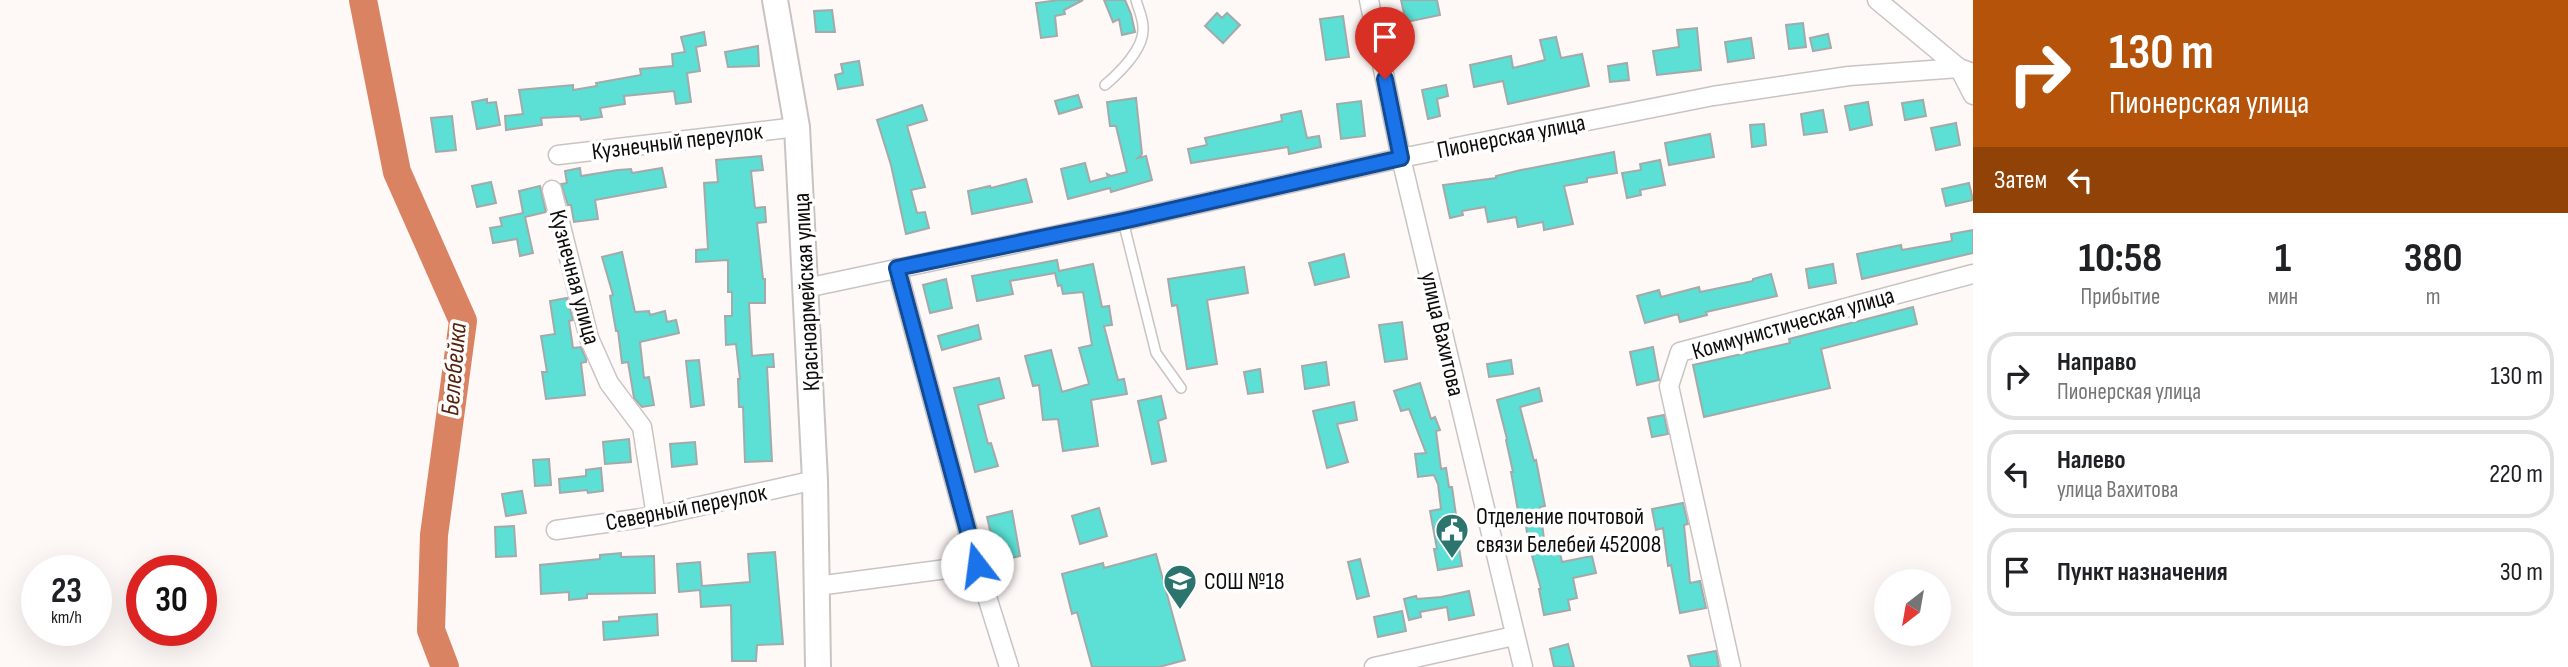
<!DOCTYPE html>
<html lang="ru">
<head>
<meta charset="utf-8">
<style>
	body { margin:0; font-family:"Sofia Sans Condensed",sans-serif; background:#f6f6f6; color:#202124; height:100vh; display:flex; flex-direction:column; font-size:26px; white-space:nowrap }
	* { box-sizing:border-box; margin:0 }
	p { font-size:23px; color:#757577 }
	.icon { flex:none; width:38px; height:38px; fill:none; stroke:currentColor; stroke-width:2; stroke-linecap:round; stroke-linejoin:round }
	.map { position:relative; flex:1; overflow:hidden }
	.drawer { display:flex; flex-direction:column; background:#fff; width:595px }
	.drawer>* { flex:none }
	.hud { background:#b45309; color:#fff; overflow:hidden }
	.needle { width:46px; rotate:211deg }
	.fabs { position:absolute; left:1874px; top:569px; display:grid; gap:14px }
	.fabs a { display:grid; place-items:center; width:77px; height:77px; border-radius:50%; background:#fff; box-shadow:0 7px 28px #0002; font-size:35px }
	.speed { position:absolute; left:21px; top:555px; display:flex; gap:14px; font-size:35px; font-weight:700; text-align:center }
	.speed>* { display:grid; place-content:center; width:91px; height:91px; border-radius:50%; background:#fff; box-shadow:0 7px 28px #0002; line-height:1 }
	.speed small { font-size:18px; font-weight:400 }
	.speed .limit { border:10px solid #d22; background:#fff; color:#111 }
	.pin { position:absolute; display:grid; place-items:center; width:60px; height:60px; color:#fff; margin:-72px -30px; border-radius:50% 50% 50% 0; rotate:-45deg; box-shadow:0 0 7px #0007 }
	.pin .icon { rotate:45deg }
	.me { position:absolute; width:77px; margin:-38px; rotate:345deg; stroke-linejoin:round; filter:drop-shadow(0 0 5px #0008) }
	.turn { display:flex; align-items:center; gap:24px; height:147px; padding:0 21px; font-size:32px }
	.turn .icon { width:91px; height:91px; stroke-width:2.5 }
	.turn b { display:block; font-size:49px; line-height:60px }
	.then { display:flex; align-items:center; height:66px; padding:0 21px; background:#0003; gap:14px; font-size:26px }
	.eta { display:flex; justify-content:space-evenly; align-items:center; height:119px; text-align:center }
	.eta b { font-size:42px; font-weight:700; line-height:49px }
	ul { padding:0; list-style:none }
	li { display:flex; align-items:center; gap:21px; height:88px; margin:0 14px 10px; padding:0 7px; border:4px solid #e0e0e0; border-radius:28px }
	li div { flex:1 }
	li b { display:block; font-size:26px }
	li em { font-style:normal }
	main { display:flex; flex:1; min-height:0 }
	.map>svg:first-child { display:block }
</style>
</head>
<body>
<main>
<div class="map">
<svg width="1973" height="667" viewBox="0 0 1973 667">
	<rect width="100%" height="100%" fill="#fef8f6"/>
	<g fill="none" stroke-linecap="round" stroke-linejoin="round">
		<path stroke="#d98363" stroke-width="28" d="M 363,0 L 397,172 L 463,321 L 434,535 L 431,630 L 445,667"/>
	</g>
	<path fill="#5cdfd4" stroke="#a4a9a9" stroke-width="2" d="M 1059,0 L 1083,0 L 1064,10 L 1065,14 L 1055,16 L 1057,36 L 1041,38 L 1036,3 Z
		M 1104,0 L 1125,0 L 1131,14 L 1135,32 L 1122,35 L 1119,19 L 1113,22 Z
		M 1401,0 L 1437,0 L 1440,15 L 1406,22 Z
		M 832,10 L 835,32 L 816,32 L 814,11 Z
		M 1217,13 L 1222,18 L 1227,13 L 1240,25 L 1223,43 L 1205,26 Z
		M 1343,16 L 1349,57 L 1326,60 L 1320,19 Z
		M 1803,23 L 1806,47 L 1789,49 L 1786,25 Z
		M 1697,28 L 1701,70 L 1657,75 L 1653,51 L 1679,47 L 1677,30 Z
		M 704,32 L 706,45 L 696,47 L 700,71 L 687,73 L 691,102 L 676,104 L 674,91 L 624,96 L 625,104 L 600,108 L 602,117 L 581,120 L 580,116 L 541,118 L 542,125 L 506,130 L 505,116 L 523,114 L 519,90 L 573,85 L 573,90 L 597,86 L 596,83 L 641,75 L 640,69 L 673,66 L 672,54 L 685,52 L 681,37 Z
		M 1828,34 L 1831,48 L 1813,51 L 1810,38 Z
		M 1556,37 L 1561,58 L 1582,54 L 1589,86 L 1508,104 L 1503,81 L 1474,87 L 1470,65 L 1511,56 L 1513,68 L 1545,60 L 1540,40 Z
		M 1751,38 L 1754,58 L 1728,62 L 1725,42 Z
		M 758,46 L 759,66 L 728,67 L 725,52 Z
		M 859,61 L 863,85 L 838,89 L 835,75 L 843,73 L 841,64 Z
		M 1627,63 L 1629,80 L 1610,82 L 1608,66 Z
		M 1446,85 L 1448,96 L 1437,99 L 1440,116 L 1428,119 L 1422,90 Z
		M 1078,95 L 1082,107 L 1059,114 L 1055,101 Z
		M 1136,98 L 1142,154 L 1138,158 L 1146,156 L 1152,180 L 1111,192 L 1110,188 L 1068,199 L 1061,169 L 1085,163 L 1090,182 L 1108,177 L 1107,174 L 1111,176 L 1127,172 L 1116,126 L 1110,126 L 1107,102 Z
		M 487,99 L 487,103 L 496,102 L 500,125 L 477,129 L 472,102 Z
		M 1923,100 L 1926,116 L 1905,120 L 1902,103 Z
		M 1361,101 L 1365,136 L 1341,139 L 1337,104 Z
		M 1868,102 L 1872,125 L 1850,130 L 1845,106 Z
		M 922,105 L 927,120 L 907,126 L 925,187 L 911,190 L 917,213 L 925,212 L 929,228 L 906,234 L 891,165 L 877,120 Z
		M 1823,110 L 1827,132 L 1804,135 L 1801,114 Z
		M 1301,111 L 1307,138 L 1319,136 L 1321,147 L 1289,154 L 1288,147 L 1191,163 L 1188,149 L 1207,145 L 1205,138 L 1282,121 L 1281,115 Z
		M 452,116 L 456,150 L 436,152 L 431,118 Z
		M 1956,123 L 1960,145 L 1936,150 L 1931,128 Z
		M 1764,124 L 1766,145 L 1752,147 L 1750,125 Z
		M 1710,134 L 1714,157 L 1669,165 L 1665,143 Z
		M 1614,152 L 1617,173 L 1587,178 L 1587,182 L 1564,186 L 1573,224 L 1544,230 L 1543,222 L 1518,227 L 1516,217 L 1488,222 L 1485,207 L 1462,211 L 1463,215 L 1450,218 L 1443,185 L 1496,178 L 1496,176 L 1521,170 Z
		M 761,156 L 763,170 L 751,171 L 755,208 L 765,207 L 766,222 L 757,223 L 763,279 L 765,279 L 765,303 L 749,303 L 752,356 L 773,354 L 774,367 L 767,367 L 772,461 L 745,462 L 743,407 L 739,407 L 738,379 L 740,379 L 736,344 L 726,345 L 725,316 L 732,316 L 732,292 L 728,292 L 728,260 L 696,262 L 696,250 L 708,249 L 704,183 L 718,182 L 716,160 Z
		M 1660,160 L 1665,185 L 1640,190 L 1641,195 L 1627,198 L 1622,173 L 1641,170 L 1640,164 Z
		M 580,168 L 581,176 L 618,170 L 631,169 L 632,173 L 662,168 L 666,187 L 595,200 L 598,219 L 574,222 L 571,205 L 568,205 L 561,184 L 567,183 L 565,171 Z
		M 1026,179 L 1032,202 L 972,214 L 968,191 L 990,186 L 991,188 Z
		M 491,182 L 496,203 L 477,207 L 472,186 Z
		M 1969,183 L 1973,200 L 1946,206 L 1942,189 Z
		M 540,186 L 546,212 L 525,217 L 533,253 L 520,256 L 517,239 L 493,243 L 490,228 L 502,226 L 500,218 L 523,213 L 519,191 Z
		M 1973,230 L 1973,253 L 1862,279 L 1857,254 L 1901,245 L 1902,250 L 1952,241 L 1951,234 Z
		M 622,252 L 635,312 L 649,311 L 650,315 L 665,311 L 667,322 L 676,320 L 679,333 L 640,342 L 644,378 L 649,377 L 654,405 L 642,407 L 634,398 L 628,362 L 622,363 L 618,331 L 616,331 L 610,296 L 613,295 L 602,257 Z
		M 1344,254 L 1349,277 L 1315,285 L 1309,263 Z
		M 1057,260 L 1059,271 L 1093,264 L 1102,307 L 1109,306 L 1112,325 L 1104,326 L 1118,380 L 1124,379 L 1127,394 L 1091,400 L 1098,446 L 1063,451 L 1058,419 L 1043,420 L 1039,385 L 1033,386 L 1025,356 L 1051,350 L 1062,392 L 1089,384 L 1079,348 L 1092,345 L 1083,292 L 1063,294 L 1061,285 L 1058,286 L 1055,273 L 1010,281 L 1013,294 L 977,301 L 972,276 Z
		M 1833,264 L 1836,283 L 1809,288 L 1806,269 Z
		M 1244,267 L 1248,293 L 1207,300 L 1217,364 L 1187,369 L 1177,305 L 1172,306 L 1168,279 Z
		M 1771,274 L 1777,296 L 1706,312 L 1707,315 L 1680,322 L 1678,314 L 1645,323 L 1637,296 L 1659,290 L 1661,297 L 1699,287 L 1700,292 L 1753,281 L 1753,279 Z
		M 946,279 L 952,308 L 930,313 L 923,285 Z
		M 567,298 L 573,320 L 569,321 L 573,348 L 581,347 L 586,359 L 586,362 L 581,363 L 585,395 L 546,399 L 542,372 L 547,372 L 541,336 L 555,334 L 550,301 Z
		M 1913,307 L 1917,324 L 1821,349 L 1830,388 L 1704,417 L 1693,365 L 1790,343 L 1789,339 Z
		M 1402,322 L 1407,359 L 1385,362 L 1379,325 Z
		M 978,325 L 981,339 L 942,350 L 938,336 Z
		M 1653,347 L 1659,380 L 1637,385 L 1630,352 Z
		M 699,360 L 704,405 L 691,407 L 686,361 Z
		M 1511,360 L 1513,374 L 1489,377 L 1487,364 Z
		M 1326,362 L 1329,385 L 1305,389 L 1302,366 Z
		M 1260,369 L 1263,392 L 1248,394 L 1244,372 Z
		M 999,378 L 1004,398 L 978,405 L 988,444 L 991,443 L 998,466 L 975,472 L 954,388 Z
		M 1420,383 L 1431,419 L 1435,417 L 1440,430 L 1436,431 L 1441,469 L 1446,468 L 1449,487 L 1452,487 L 1458,529 L 1456,530 L 1462,566 L 1438,570 L 1434,549 L 1437,549 L 1430,511 L 1441,509 L 1438,484 L 1434,475 L 1418,477 L 1415,454 L 1426,453 L 1409,409 L 1401,411 L 1394,391 Z
		M 1539,388 L 1542,401 L 1520,407 L 1534,461 L 1536,460 L 1545,506 L 1540,507 L 1545,547 L 1558,543 L 1562,562 L 1592,556 L 1596,573 L 1573,578 L 1577,598 L 1568,600 L 1570,610 L 1544,615 L 1539,589 L 1541,589 L 1528,541 L 1524,510 L 1518,511 L 1511,472 L 1513,472 L 1506,440 L 1507,439 L 1497,400 Z
		M 1161,396 L 1166,418 L 1158,421 L 1166,461 L 1152,464 L 1138,401 Z
		M 1354,402 L 1357,420 L 1337,424 L 1348,462 L 1327,468 L 1313,411 Z
		M 1664,415 L 1668,434 L 1652,437 L 1648,418 Z
		M 629,439 L 631,462 L 605,464 L 603,442 Z
		M 695,442 L 697,464 L 672,467 L 670,444 Z
		M 549,459 L 551,485 L 535,486 L 533,460 Z
		M 601,468 L 603,491 L 588,493 L 587,490 L 560,493 L 559,479 L 586,476 L 586,470 Z
		M 522,491 L 526,513 L 506,516 L 502,494 Z
		M 1683,503 L 1688,524 L 1684,525 L 1690,583 L 1700,581 L 1706,608 L 1680,613 L 1671,565 L 1668,566 L 1663,528 L 1656,530 L 1652,509 Z
		M 1099,508 L 1107,536 L 1080,544 L 1072,516 Z
		M 1012,511 L 1020,556 L 997,561 L 987,517 Z
		M 514,526 L 516,556 L 496,557 L 495,527 Z
		M 775,552 L 783,644 L 757,645 L 756,661 L 732,661 L 731,605 L 701,607 L 700,590 L 679,592 L 677,564 L 700,562 L 702,586 L 750,582 L 748,554 Z
		M 621,553 L 621,557 L 654,556 L 655,593 L 587,594 L 587,598 L 569,600 L 569,592 L 541,594 L 540,565 L 600,559 L 600,555 Z
		M 1156,554 L 1185,660 L 1159,667 L 1092,667 L 1077,612 L 1072,614 L 1062,574 L 1103,563 L 1104,568 Z
		M 1360,559 L 1369,596 L 1357,599 L 1348,562 Z
		M 1469,591 L 1474,615 L 1449,620 L 1447,607 L 1420,612 L 1421,617 L 1409,620 L 1404,599 L 1416,596 L 1417,599 L 1441,597 Z
		M 1402,611 L 1406,631 L 1378,637 L 1374,617 Z
		M 657,614 L 658,635 L 604,640 L 603,622 L 619,621 L 619,617 Z
		M 1568,644 L 1574,667 L 1554,667 L 1550,649 Z
		M 1716,651 L 1719,667 L 1691,667 L 1688,656 Z"/>
	<g fill="none" stroke-linecap="round" stroke-linejoin="round">
		<defs>
			<path id="lane" d="M 1105,85 C 1119,73 1145,48 1143,27 C 1143,18 1138,8 1136,0
				M 1123,221 L 1156,353 L 1181,388"/>
			<path id="street" d="M 1369,0 L 1401,158 L 1523,667
				M 1877,0 L 1959,68 L 1973,95
				M 558,155 L 797,127
				M 552,190 L 589,338 L 609,383 L 642,427 L 656,516
				M 806,288 L 1123,221 L 1401,158 L 1713,96 L 1849,76 L 1959,68 L 1973,73
				M 556,530 L 656,516 L 815,480
				M 977,565 L 1009,667
				M 817,586 L 977,565 L 897,268
				M 1374,667 L 1514,636
				M 1731,667 L 1669,386 L 1680,352 L 1973,274"/>
			<path id="secondary" d="M 775,0 L 797,127 L 815,480 L 818,667"/>
		</defs>
		<use href="#lane" stroke="#c9c4c2" stroke-width="12"/>
		<use href="#street" stroke="#c9c4c2" stroke-width="21"/>
		<use href="#secondary" stroke="#c9c4c2" stroke-width="28"/>
		<use href="#lane" stroke="#fff" stroke-width="9"/>
		<use href="#street" stroke="#fff" stroke-width="18"/>
		<use href="#secondary" stroke="#fff" stroke-width="24"/>
	</g>
	<g fill="none" stroke-linecap="round" stroke-linejoin="round">
		<defs>
			<path id="route" d="M 977,565 L 897,268 L 1123,221 L 1401,158 L 1385,79"/>
		</defs>
		<use href="#route" stroke="#114b97" stroke-width="18"/>
		<use href="#route" stroke="#1a73e8" stroke-width="12"/>
	</g>
	<defs>
		<symbol id="civic-pin" viewBox="-11 -11 22 30"><path d="M0 17L-7.5 6A9.5 9.5 0 1 1 7.5 6Z" fill="#2c756f" stroke="#fff"/><path d="M-.6-6.5H3V-4.5H.6V-3L4-1V1h2V6H-6V1h2V-1L-.6-3ZM-1.2 2.5V6h2.4V2.5Z" fill="#fff"/></symbol>
		<symbol id="school-pin" viewBox="-11 -11 22 30"><path d="M0 17L-7.5 6A9.5 9.5 0 1 1 7.5 6Z" fill="#2c756f" stroke="#fff"/><path d="M0-5L7-2L0 1L-7-2ZM-4 1L0 2.5L4 1V4Q0 6-4 4Z" fill="#fff"/></symbol>
	</defs>
	<g fill-rule="evenodd">
		<use href="#civic-pin" x="1433" y="511" width="38" height="52"/>
		<use href="#school-pin" x="1161" y="562" width="38" height="52"/>
	</g>
	<g text-anchor="middle" stroke-width="7" stroke-linejoin="round" paint-order="stroke">
		<g font-size="24" fill="#0e0c0b" stroke="#fff">
			<text transform="translate(1511 136) rotate(-11)" y="8">Пионерская улица</text>
			<text transform="translate(677 141) rotate(-7)" y="8">Кузнечный переулок</text>
			<text transform="translate(575 277) rotate(75)" y="8">Кузнечная улица</text>
			<text transform="translate(806 292) rotate(-93)" y="8">Красноармейская улица</text>
			<text transform="translate(1793 323) rotate(-16)" y="8">Коммунистическая улица</text>
			<text transform="translate(1443 334) rotate(77)" y="8">улица Вахитова</text>
			<text transform="translate(686 507) rotate(-11)" y="8">Северный переулок</text>
		</g>
		<g font-size="24" fill="#0e0c0b" stroke="#fff" text-anchor="start">
			<text x="1476" y="524">Отделение почтовой<tspan x="1476" dy="28">связи Белебей 452008</tspan></text>
			<text x="1204" y="589">СОШ №18</text>
		</g>
		<g font-size="26" font-style="italic" fill="#59220c" stroke="#fff">
			<text transform="translate(453 369) rotate(-85)" y="9">Белебейка</text>
		</g>
	</g>
</svg>
<div class="fabs">
<a><svg class="needle" viewBox="-14 -14 28 28"><path d="M0-13l5 13h-10z" fill="#e53935"/><path d="M0 13l5-13h-10z" fill="#757577"/></svg></a>
</div>
<div class="speed"><div>23<small>km/h</small></div><div class="limit">30</div></div>
<div class="pin" style="left:1385px;top:79px;background:#d93025"><svg class="icon" aria-label="arrive" viewBox="0 0 24 24"><path d="M6 21V4h12l-3 4 3 4H6"/></svg></div>
<svg class="me" style="left:977px;top:565px" viewBox="-20 -20 40 40"><circle r="19" fill="#fff"/><path d="M0-13L10 11 0 6-10 11z" fill="#1a73e8"/></svg>
</div>
<section class="drawer">
<div class="hud">
<div class="turn"><svg class="icon" aria-label="right" viewBox="0 0 24 24"><path d="M7 20v-9h11M14 6l5 5-5 5"/></svg><div><b>130 m</b>Пионерская улица</div></div>
<div class="then">Затем<svg class="icon" aria-label="left" viewBox="0 0 24 24"><path d="M17 20v-9H6M10 6l-5 5 5 5"/></svg></div>
</div>
<div class="eta">
<div><b>10:58</b><p>Прибытие</p></div>
<div><b>1</b><p>мин</p></div>
<div><b>380</b><p>m</p></div>
</div>
<ul>
<li><svg class="icon" aria-label="right" viewBox="0 0 24 24"><path d="M7 20v-9h11M14 6l5 5-5 5"/></svg><div><b>Направо</b><p>Пионерская улица</p></div><em>130 m</em></li>
<li><svg class="icon" aria-label="left" viewBox="0 0 24 24"><path d="M17 20v-9H6M10 6l-5 5 5 5"/></svg><div><b>Налево</b><p>улица Вахитова</p></div><em>220 m</em></li>
<li><svg class="icon" aria-label="arrive" viewBox="0 0 24 24"><path d="M6 21V4h12l-3 4 3 4H6"/></svg><div><b>Пункт назначения</b></div><em>30 m</em></li>
</ul>
</section>
</main>
</body>
</html>
